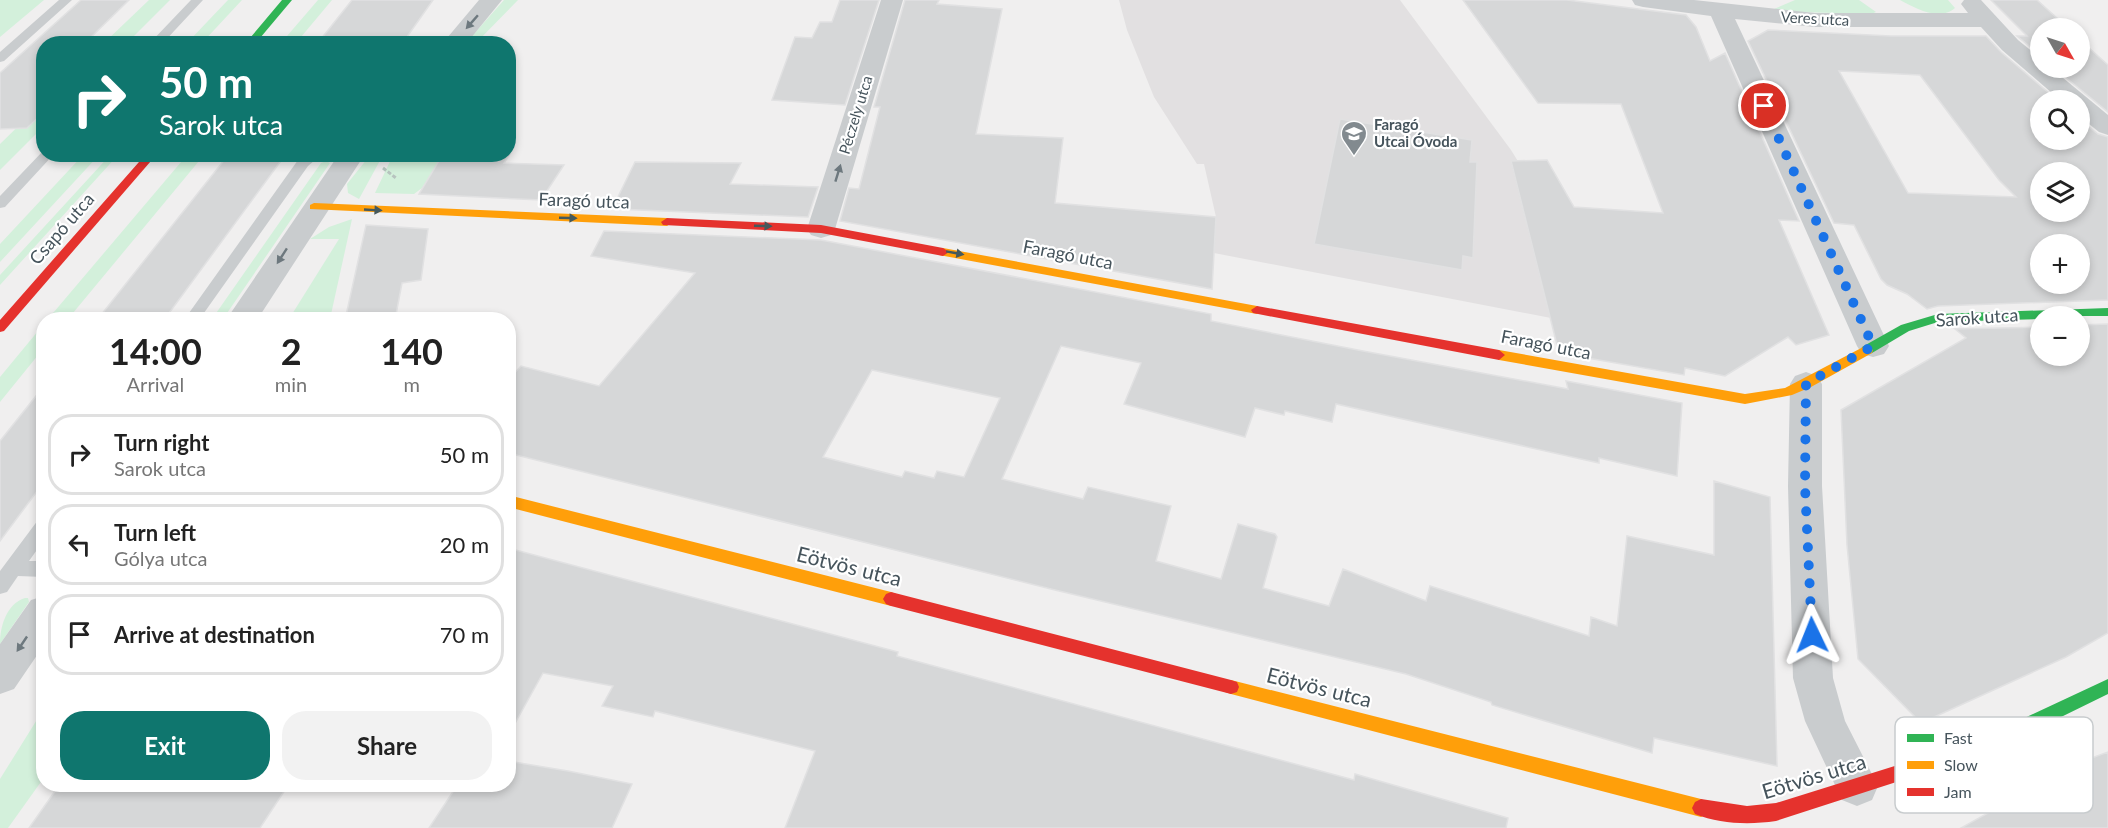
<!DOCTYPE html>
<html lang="en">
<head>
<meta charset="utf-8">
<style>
	body { margin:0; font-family:Lato,sans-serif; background:#f2f2f2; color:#222; height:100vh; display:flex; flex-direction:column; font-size:22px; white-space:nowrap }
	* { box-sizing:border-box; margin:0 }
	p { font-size:20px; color:#767676 }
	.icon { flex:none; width:33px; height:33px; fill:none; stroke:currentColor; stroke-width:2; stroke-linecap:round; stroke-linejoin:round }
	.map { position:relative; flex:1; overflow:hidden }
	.panel { position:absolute; left:36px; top:312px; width:480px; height:480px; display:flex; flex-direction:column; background:#fff; border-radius:24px; box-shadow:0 3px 9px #0003 }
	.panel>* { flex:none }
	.guide { position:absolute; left:36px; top:36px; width:480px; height:126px; border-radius:24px; box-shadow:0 3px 9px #0003; background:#0f766e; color:#fff; overflow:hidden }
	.needle { width:39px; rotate:129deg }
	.tools { position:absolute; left:2030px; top:18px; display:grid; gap:12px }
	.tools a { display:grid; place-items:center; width:60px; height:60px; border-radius:50%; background:#fff; box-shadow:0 3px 9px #0003; font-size:30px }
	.pin { position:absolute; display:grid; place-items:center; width:51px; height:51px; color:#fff; margin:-26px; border:3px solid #fff; border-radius:50%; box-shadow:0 2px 6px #0007 }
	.me { position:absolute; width:66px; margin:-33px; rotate:358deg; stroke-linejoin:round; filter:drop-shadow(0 0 4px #0008) }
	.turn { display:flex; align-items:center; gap:21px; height:126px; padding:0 24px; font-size:27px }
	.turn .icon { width:78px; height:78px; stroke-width:2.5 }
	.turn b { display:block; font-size:42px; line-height:51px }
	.eta { display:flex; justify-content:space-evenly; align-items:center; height:102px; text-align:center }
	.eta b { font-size:36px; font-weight:700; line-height:42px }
	.cta { display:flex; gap:12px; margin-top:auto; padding:12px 24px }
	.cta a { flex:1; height:69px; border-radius:24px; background:#0f766e; color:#fff; font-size:24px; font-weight:700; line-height:69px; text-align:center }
	.cta a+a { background:#f2f2f2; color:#222 }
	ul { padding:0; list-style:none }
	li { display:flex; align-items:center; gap:18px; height:81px; margin:0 12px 9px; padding:0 12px; border:3px solid #e0e0e0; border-radius:24px }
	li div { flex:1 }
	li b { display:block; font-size:22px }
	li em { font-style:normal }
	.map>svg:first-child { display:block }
</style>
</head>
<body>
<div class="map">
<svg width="2108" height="828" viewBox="0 0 2108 828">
	<rect width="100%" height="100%" fill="#f0efef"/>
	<path fill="#e2e0e1" d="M 1119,0 L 1400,0 L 1511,150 L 1529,179 L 1551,318 L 1214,253 L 1216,217 L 1204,164 L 1197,164 L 1154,97 L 1127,30 Z"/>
	<path fill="#d3f0db" d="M 0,0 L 44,0 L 0,37 Z
		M 149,0 L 170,0 L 127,43 L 104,43 Z
		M 228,0 L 242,0 L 202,43 L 187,43 Z
		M 318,0 L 332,0 L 296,43 L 281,43 Z
		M 504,0 L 518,0 L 476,43 L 465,44 Z
		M 1795,0 L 1859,0 L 1876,12 L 1871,14 L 1799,12 L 1774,9 Z
		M 1900,0 L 1948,0 L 1955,8 C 1939,22 1915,8 1900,0 Z
		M 43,102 L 43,127 L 0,170 L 0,144 Z
		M 111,154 L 118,155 L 0,285 L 0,275 Z
		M 371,154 L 383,155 L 359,199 L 348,193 L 347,184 Z
		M 83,155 L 99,155 L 0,262 L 0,244 Z
		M 187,155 L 204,155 L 68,319 L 48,319 Z
		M 393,155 L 443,155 L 422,188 L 414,194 L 375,193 Z
		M 326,161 L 330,163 L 223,319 L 212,319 L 321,163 Z
		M 352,219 L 330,319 L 289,319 L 339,239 L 310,239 L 329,227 Z
		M 43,325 L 43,349 L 0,402 L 0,377 Z
		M 25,598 L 28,598 L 29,602 L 0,644 C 0,627 6,604 25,598 Z
		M 43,710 L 43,779 L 8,828 L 0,828 L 0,779 Z"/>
	<path fill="#d6d7d8" stroke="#e1e1e2" stroke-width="1.5" fill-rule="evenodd" d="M 81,0 L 129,0 L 84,44 L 44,44 L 44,112 L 27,128 L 0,129 L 0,73 Z
		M 352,0 L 433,0 L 402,44 L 317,44 Z
		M 840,0 L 879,0 L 845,105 L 772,100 L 795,37 L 812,38 L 820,22 L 832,22 Z
		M 905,0 L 939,0 L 937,4 L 1002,9 L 976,134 L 1063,138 L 1055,203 L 1216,217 L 1212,289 L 840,221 L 849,188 L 859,189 L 880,107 L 874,107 Z
		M 1463,0 L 1567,0 L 1686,15 L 1696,27 L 1710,61 L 1725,53 L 1799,221 L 1779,220 L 1829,335 L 1796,345 L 1788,337 L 1725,376 L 1685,368 L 1684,375 L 1559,353 L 1511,161 L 1547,160 L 1574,207 L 1663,213 L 1621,104 L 1538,103 Z
		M 1991,0 L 2037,0 L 2068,28 L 2040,28 L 2040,55 L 2017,36 L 2027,36 Z
		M 1768,30 L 1891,36 L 1986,36 L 2001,52 L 2057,100 L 2040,100 L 2040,140 L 2079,140 L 2079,119 L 2098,134 L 2108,137 L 2108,300 L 1938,306 L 1927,309 L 1907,294 L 1887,285 L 1881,279 L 1854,225 L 1834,223 L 1748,41 ZM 1839,71 L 1920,75 L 1999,180 L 2016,197 L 1908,193 ZM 2040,172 L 2079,172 L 2079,212 L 2040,212 ZM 2040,244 L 2079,244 L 2079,284 L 2040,284 Z
		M 2079,39 L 2108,65 L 2108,112 L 2054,68 L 2079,68 Z
		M 1340,119 L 1472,140 L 1470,162 L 1477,162 L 1473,258 L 1463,256 L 1462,270 L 1314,244 Z
		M 229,154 L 286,154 L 164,320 L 97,320 Z
		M 443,154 L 510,154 L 504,163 L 564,165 L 541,200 L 419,194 Z
		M 635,162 L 741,163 L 730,184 L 818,187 L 808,217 L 616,209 L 619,203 L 615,203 Z
		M 366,225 L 428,229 L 421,280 L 402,283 L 395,320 L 345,320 Z
		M 604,231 L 821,240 L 1211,314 L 1211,321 L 1363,351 L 1568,389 L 1566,381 L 1682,403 L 1677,476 L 1599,458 L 1599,463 L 1336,404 L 1332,422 L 1285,411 L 1284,415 L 1255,408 L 1245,437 L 1124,404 L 1141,363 L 1061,346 L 1002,479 L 1083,499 L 1088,487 L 1171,506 L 1156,561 L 1221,579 L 1238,524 L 1275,534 L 1277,537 L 1263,588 L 1329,606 L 1343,569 L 1426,601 L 1430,586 L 1589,636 L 1591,617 L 1617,626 L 1627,536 L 1714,555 L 1714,481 L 1770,497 L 1777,766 L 1654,738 L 1652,753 L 1492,705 L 1491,702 L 1406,674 L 1055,590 L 508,453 L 508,380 L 521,366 L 599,386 L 695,273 L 591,256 ZM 872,370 L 1000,398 L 964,477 L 937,471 L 934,478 L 905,471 L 902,477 L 823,457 Z
		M 2108,324 L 2108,633 L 2066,657 L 1921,723 L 1858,659 L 1847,545 L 1841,410 L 1966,338 L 1955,329 L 2040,327 L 2040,356 L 2079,356 L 2079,325 Z
		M 44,386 L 44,482 L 0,541 L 0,441 Z
		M 508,548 L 898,652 L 897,656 L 1354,780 L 1355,774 L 1508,818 L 1506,828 L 785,828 L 815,751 L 655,711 L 653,717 L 602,706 L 613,686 L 543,673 L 508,736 Z
		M 2108,752 L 2108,828 L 1961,828 L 2078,763 Z
		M 508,761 L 568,771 L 632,784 L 612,828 L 429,828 L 458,784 L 508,784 Z
		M 60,784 L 289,784 L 260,828 L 29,828 Z"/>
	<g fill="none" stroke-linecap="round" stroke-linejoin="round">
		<path stroke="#b7c4bf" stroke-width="3" stroke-dasharray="4 2" stroke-linecap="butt" d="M 383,168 L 396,178"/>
		<path fill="#c9ccce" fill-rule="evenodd" d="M 59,0 L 72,0 L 4,61 L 0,62 L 0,52 Z
			M 191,0 L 203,0 L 162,44 L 149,44 Z
			M 43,151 L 44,154 L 54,154 L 5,207 L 0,208 L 0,196 Z
			M 307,154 L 322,154 L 308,166 L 199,320 L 184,320 L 298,160 Z
			M 44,518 L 44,540 L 29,561 L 44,561 L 44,577 L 18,576 L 7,592 L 0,594 L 0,571 L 38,520 Z"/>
		<path fill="#c9ccce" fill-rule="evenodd" d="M 479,0 L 502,0 L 466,44 L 442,44 Z
			M 881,0 L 903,0 L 835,229 L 831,235 L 821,238 L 811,235 L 807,229 Z
			M 1632,0 L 1694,0 L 1815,13 L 1968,13 L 1961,4 L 1964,0 L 1981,0 L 2018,40 L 2040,58 L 2040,68 L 2051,68 L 2108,115 L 2108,135 L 2099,132 L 2079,116 L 2079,100 L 2060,100 L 2002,50 L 1981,27 L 1815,27 L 1735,19 L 1889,346 L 1884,354 L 1873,357 L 1862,354 L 1857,346 L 1711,16 L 1643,7 L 1635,5 Z
			M 339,154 L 365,154 L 257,320 L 226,320 Z
			M 1806,372 L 1817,376 L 1822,384 L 1822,486 L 1833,678 L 1845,721 L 1878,786 L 1872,800 L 1857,806 L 1842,800 L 1805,721 L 1793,678 L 1788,486 L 1790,384 L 1795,376 Z
			M 44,596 L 44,645 L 14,689 L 0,694 L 0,644 L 31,600 Z"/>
		<path fill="#30b455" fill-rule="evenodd" d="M 282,0 L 292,0 L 255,44 L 245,44 Z
			M 2108,308 L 2108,316 L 2040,316 L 2040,319 L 1938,322 L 1909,331 L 1872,353 L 1867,355 L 1861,350 L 1862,347 L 1901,325 L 1938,314 Z
			M 2108,679 L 2108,694 L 1996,749 L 1946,766 L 1940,764 L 1937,758 L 1940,752 L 1986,736 Z"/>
		<path fill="#ff9f0a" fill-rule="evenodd" d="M 314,203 L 667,218 L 673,222 L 667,226 L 310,209 L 310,205 Z
			M 943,248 L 1257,306 L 1263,310 L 1257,314 L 939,255 L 937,252 Z
			M 1867,345 L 1873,350 L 1872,353 L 1811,387 L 1792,395 L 1745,404 L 1499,360 L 1493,355 L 1499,350 L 1745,394 L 1785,388 Z
			M 508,495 L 891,592 L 896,594 L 899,599 L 896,604 L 891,606 L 508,507 Z
			M 1231,680 L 1701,799 L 1707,802 L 1710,808 L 1707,814 L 1701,817 L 1231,694 L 1225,692 L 1223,687 L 1225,682 Z"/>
		<path fill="#e5322d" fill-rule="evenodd" d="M 146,154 L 157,154 L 4,331 L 0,332 L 0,320 Z
			M 667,218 L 821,225 L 943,248 L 949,252 L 943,256 L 821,233 L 663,225 L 661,222 Z
			M 1257,306 L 1499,350 L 1505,355 L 1499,360 L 1253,313 L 1251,310 Z
			M 891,592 L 1231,680 L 1237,682 L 1239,687 L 1237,692 L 1231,694 L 891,606 L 886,604 L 883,599 L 886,594 Z
			M 1946,750 L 1952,752 L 1955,758 L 1952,764 L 1776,821 C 1749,825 1720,824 1695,814 L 1692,808 L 1695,802 L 1701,799 L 1747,806 L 1776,803 Z"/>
	</g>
	<defs><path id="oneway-solid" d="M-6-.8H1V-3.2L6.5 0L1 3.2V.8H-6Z" transform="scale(1.5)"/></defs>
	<g fill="#6d787e">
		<use href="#oneway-solid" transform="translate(472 22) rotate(131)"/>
		<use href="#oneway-solid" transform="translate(838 173) rotate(-73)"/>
		<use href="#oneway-solid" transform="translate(282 256) rotate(123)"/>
		<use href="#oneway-solid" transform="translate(22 644) rotate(124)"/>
	</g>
	<g fill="#45595c">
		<use href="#oneway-solid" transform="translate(373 210) rotate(3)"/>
		<use href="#oneway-solid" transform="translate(568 218) rotate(2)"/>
		<use href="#oneway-solid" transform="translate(763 226) rotate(2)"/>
		<use href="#oneway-solid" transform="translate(955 253) rotate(10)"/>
	</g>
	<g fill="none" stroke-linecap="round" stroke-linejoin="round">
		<path stroke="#1a73e8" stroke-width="10" stroke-dasharray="0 18" d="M 1764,106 L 1873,346 L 1806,384 L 1805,486 L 1812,635"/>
	</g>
	<defs>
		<symbol id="school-pin" viewBox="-11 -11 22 30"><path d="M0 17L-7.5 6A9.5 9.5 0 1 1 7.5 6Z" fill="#828a8f" stroke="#fff"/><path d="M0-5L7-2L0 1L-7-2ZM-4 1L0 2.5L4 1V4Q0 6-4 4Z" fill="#fff"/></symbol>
	</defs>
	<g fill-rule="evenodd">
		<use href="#school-pin" x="1339" y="119" width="30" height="40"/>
	</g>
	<g text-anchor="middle" stroke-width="4.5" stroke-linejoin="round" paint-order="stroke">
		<g font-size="15" fill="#46545c" stroke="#fff">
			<text transform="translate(1815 19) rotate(3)" y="5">Veres utca</text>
			<text transform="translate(856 115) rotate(-73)" y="5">Péczely utca</text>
		</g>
		<g font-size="15" font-weight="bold" fill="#46545c" stroke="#fff" text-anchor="start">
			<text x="1374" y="130">Faragó<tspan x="1374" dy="17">Utcai Óvoda</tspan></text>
		</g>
		<g font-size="18" fill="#46545c" stroke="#fff">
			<text transform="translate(584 201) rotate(2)" y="6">Faragó utca</text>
			<text transform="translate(62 229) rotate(-49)" y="6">Csapó utca</text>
			<text transform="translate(1068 255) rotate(11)" y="6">Faragó utca</text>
			<text transform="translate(1977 318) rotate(-4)" y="6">Sarok utca</text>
			<text transform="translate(1546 345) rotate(11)" y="6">Faragó utca</text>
		</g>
		<g font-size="21" fill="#46545c" stroke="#fff">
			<text transform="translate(849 567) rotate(14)" y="7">Eötvös utca</text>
			<text transform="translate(1319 688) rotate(14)" y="7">Eötvös utca</text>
			<text transform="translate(1814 777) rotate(-17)" y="7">Eötvös utca</text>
		</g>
	</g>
	<rect x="1895" y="717" width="198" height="96" rx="9" fill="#fff" stroke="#c8ccce" stroke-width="1.5"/>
	<rect x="1907" y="734" width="27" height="8" fill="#30b455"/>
	<rect x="1907" y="761" width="27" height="8" fill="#ff9f0a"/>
	<rect x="1907" y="788" width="27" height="8" fill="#e5322d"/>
	<g font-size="16" fill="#46545c">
		<text x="1944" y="744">Fast</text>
		<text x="1944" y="771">Slow</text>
		<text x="1944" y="798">Jam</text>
	</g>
</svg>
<div class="tools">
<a><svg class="needle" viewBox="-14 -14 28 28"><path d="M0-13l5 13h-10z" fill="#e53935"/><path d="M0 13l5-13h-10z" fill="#767676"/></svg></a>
<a><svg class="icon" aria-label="search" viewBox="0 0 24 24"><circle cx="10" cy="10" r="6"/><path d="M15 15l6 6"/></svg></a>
<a><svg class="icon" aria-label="layers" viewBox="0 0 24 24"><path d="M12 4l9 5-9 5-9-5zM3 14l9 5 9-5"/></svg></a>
<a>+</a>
<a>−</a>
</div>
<div class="pin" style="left:1764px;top:106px;background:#d93025"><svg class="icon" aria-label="arrive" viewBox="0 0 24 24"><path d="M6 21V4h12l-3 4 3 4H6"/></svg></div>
<svg class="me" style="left:1812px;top:635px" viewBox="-20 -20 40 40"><path d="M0-17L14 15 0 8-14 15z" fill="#1a73e8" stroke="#fff" stroke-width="4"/></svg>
<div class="guide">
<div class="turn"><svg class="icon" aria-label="right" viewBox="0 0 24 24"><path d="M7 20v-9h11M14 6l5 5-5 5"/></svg><div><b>50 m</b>Sarok utca</div></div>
</div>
<section class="panel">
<div class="eta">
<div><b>14:00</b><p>Arrival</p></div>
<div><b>2</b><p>min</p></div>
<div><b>140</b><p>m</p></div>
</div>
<ul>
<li><svg class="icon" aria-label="right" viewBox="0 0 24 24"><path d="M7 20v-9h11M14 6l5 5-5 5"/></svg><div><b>Turn right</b><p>Sarok utca</p></div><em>50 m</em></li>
<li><svg class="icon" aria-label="left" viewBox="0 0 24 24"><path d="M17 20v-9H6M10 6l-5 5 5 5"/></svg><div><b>Turn left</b><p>Gólya utca</p></div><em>20 m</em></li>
<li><svg class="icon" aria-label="arrive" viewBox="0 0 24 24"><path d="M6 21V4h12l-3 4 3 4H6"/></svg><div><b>Arrive at destination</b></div><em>70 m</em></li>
</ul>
<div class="cta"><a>Exit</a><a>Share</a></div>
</section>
</div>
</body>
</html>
